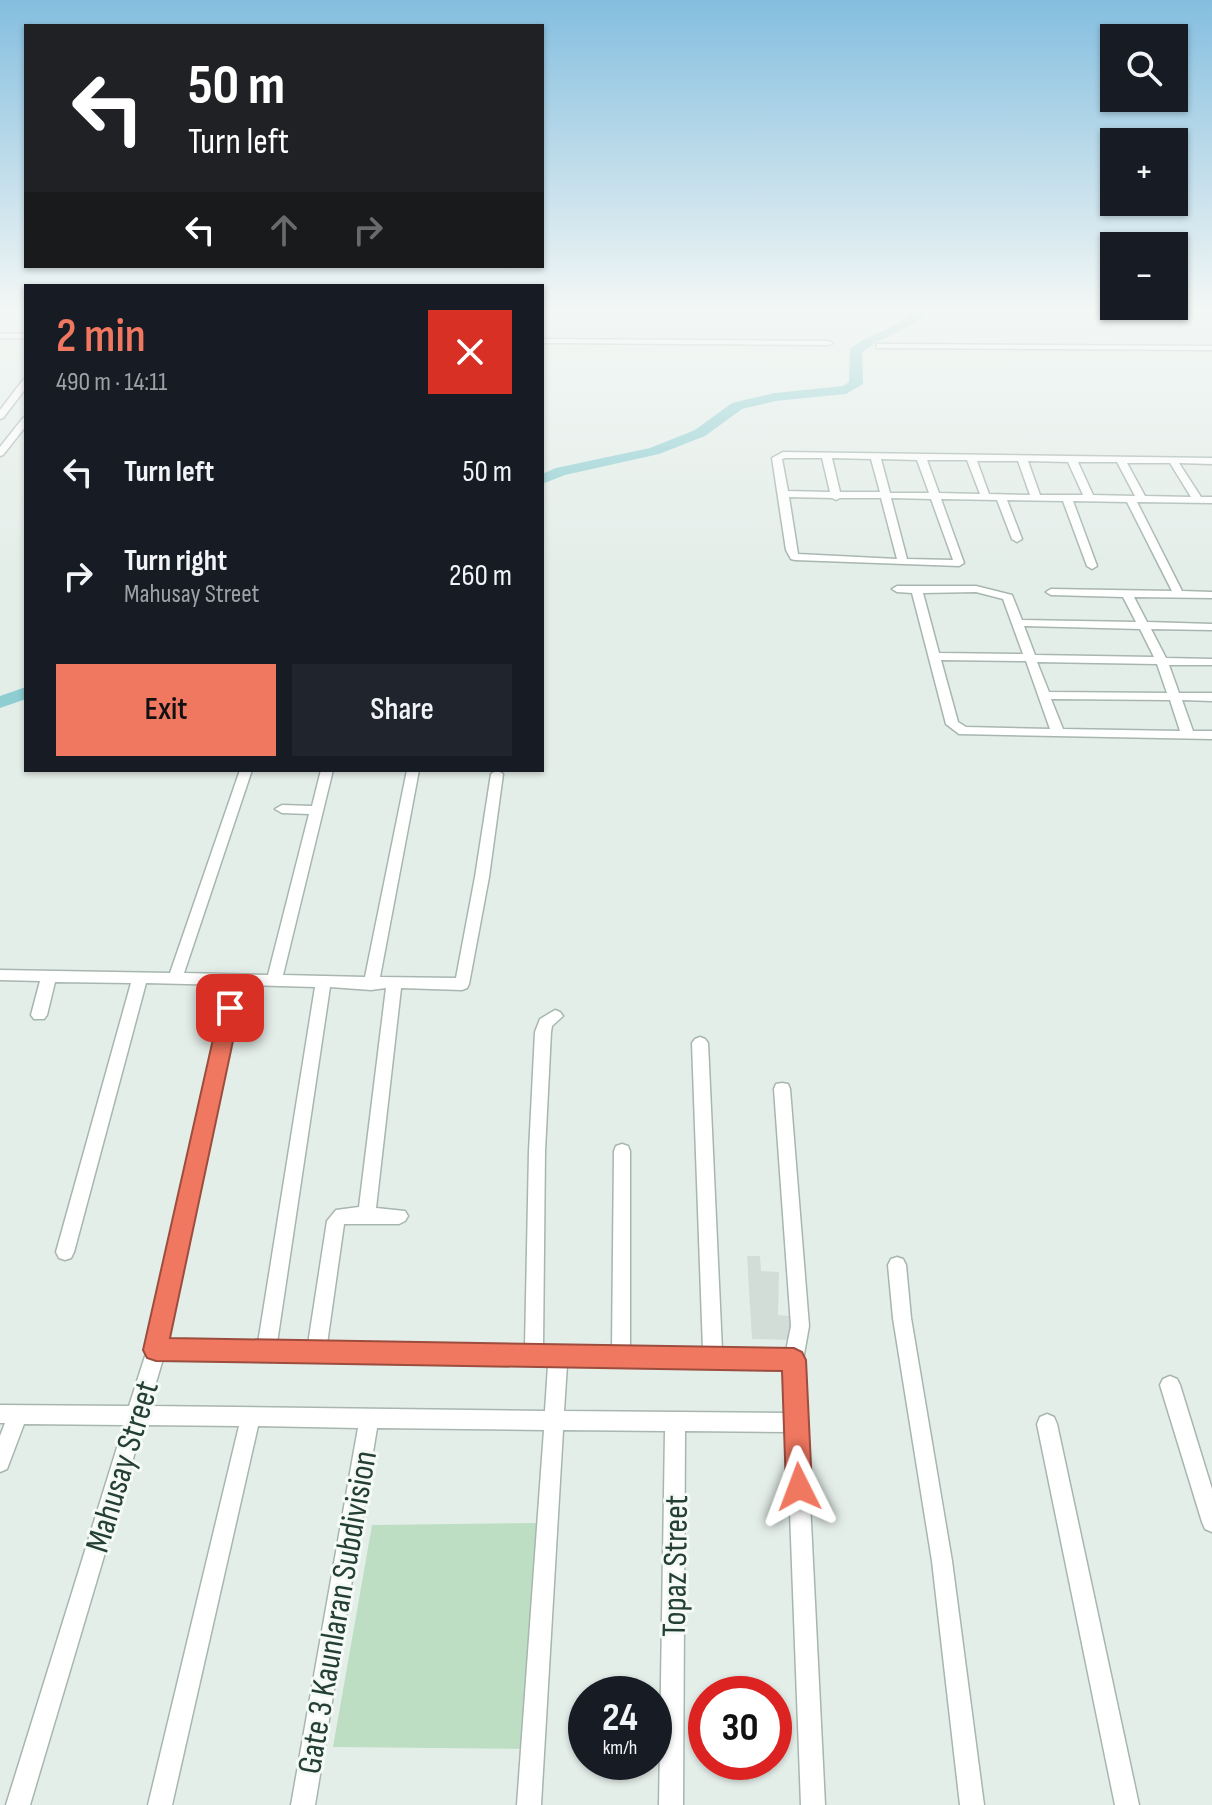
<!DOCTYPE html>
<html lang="en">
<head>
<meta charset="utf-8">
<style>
	body { margin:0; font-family:"Sofia Sans Condensed",sans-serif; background:#20242c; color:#f1f3f6; height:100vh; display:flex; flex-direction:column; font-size:30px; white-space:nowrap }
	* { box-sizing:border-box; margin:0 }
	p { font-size:26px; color:#9ea1a6 }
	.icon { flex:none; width:44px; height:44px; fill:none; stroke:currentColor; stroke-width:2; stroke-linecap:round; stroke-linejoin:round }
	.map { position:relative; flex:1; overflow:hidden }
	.panel { position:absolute; left:24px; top:284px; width:520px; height:488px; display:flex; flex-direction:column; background:#171b24; border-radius:0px; box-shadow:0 2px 6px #0004 }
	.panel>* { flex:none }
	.guide { position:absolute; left:24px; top:24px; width:520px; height:244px; border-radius:0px; box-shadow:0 2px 6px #0004; background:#202124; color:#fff; overflow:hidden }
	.tools { position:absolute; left:1100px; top:24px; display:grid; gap:16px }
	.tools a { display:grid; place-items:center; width:88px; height:88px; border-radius:0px; background:#171b24; box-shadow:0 2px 6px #0004; font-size:40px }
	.speed { position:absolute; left:568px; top:1676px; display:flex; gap:16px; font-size:40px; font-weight:700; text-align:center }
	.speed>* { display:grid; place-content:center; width:104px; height:104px; border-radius:50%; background:#171b24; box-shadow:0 2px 6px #0004; line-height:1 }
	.speed small { font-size:20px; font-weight:400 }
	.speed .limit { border:12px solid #d22; background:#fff; color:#111 }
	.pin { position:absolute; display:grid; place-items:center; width:68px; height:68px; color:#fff; margin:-34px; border-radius:16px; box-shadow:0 4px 12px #0006 }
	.me { position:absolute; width:88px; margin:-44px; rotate:357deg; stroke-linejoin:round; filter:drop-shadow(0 0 6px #0008) }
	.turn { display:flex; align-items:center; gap:28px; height:168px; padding:0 32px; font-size:36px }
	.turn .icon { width:104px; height:104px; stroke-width:2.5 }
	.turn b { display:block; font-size:56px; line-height:68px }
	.lanes { display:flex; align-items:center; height:76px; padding:0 32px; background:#0003; justify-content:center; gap:40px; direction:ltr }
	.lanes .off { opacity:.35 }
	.round { display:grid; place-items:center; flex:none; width:84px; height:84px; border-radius:0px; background:#20242c }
	.head { display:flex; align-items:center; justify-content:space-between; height:136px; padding:0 32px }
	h1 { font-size:48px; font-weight:600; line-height:60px; color:#f07760 }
	.cta { display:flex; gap:16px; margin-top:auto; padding:16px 32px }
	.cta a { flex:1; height:92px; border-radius:0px; background:#f07760; color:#111; font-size:32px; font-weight:600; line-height:92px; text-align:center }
	.cta a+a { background:#20242c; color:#f1f3f6 }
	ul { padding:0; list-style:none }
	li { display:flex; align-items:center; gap:24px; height:104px; padding:0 32px }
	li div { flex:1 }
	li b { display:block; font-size:30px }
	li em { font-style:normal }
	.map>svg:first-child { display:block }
</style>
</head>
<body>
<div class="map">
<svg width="1212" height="1805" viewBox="0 0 1212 1805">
	<rect width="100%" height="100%" fill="#e4eee9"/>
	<path fill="#d3ddd8" d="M 747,1256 L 760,1256 L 761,1271 L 779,1272 L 778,1315 L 790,1316 L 792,1340 L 752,1339 Z"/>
	<path fill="#bedec4" d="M 539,1523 L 523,1749 L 333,1747 L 372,1525 Z"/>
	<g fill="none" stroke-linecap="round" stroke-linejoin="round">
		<path fill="#8ecdd1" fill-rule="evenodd" d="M 915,310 L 928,310 C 910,333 882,334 862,353 L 863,384 L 846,394 L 775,401 L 742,409 L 705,436 L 659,454 L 565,475 L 542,484 L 542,474 L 556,468 L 650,448 L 695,430 L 732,403 L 775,393 L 843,386 L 849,382 L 850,349 C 870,332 897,330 915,310 Z
			M 26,687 L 26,699 L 0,708 L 0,696 Z"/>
		<defs>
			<path id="street" d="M 0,334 L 26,334 L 26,338 L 0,338 Z
				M 542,339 L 829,341 L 833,343 L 829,345 L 542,343 Z
				M 877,344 L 1212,346 L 1212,350 L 880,348 L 877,348 Z
				M 26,379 L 26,388 L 3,418 L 0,419 L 0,410 L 23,380 Z
				M 26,417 L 26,426 L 3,455 L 0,456 L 0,447 L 23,418 Z
				M 783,452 L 1212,458 L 1212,464 L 1179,463 L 1201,497 L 1212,497 L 1212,503 L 1137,502 L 1182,591 L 1212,592 L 1212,598 L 1134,597 L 1147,622 L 1212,624 L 1212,630 L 1151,629 L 1166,658 L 1212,659 L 1212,665 L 1169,665 L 1179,693 L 1212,693 L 1212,701 L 1182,700 L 1193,731 L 1212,731 L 1212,739 L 959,734 L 946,724 L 912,593 L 897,592 L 892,589 L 897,586 L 976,586 L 1012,595 L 1022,620 L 1136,622 L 1123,597 L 1051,595 L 1046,592 L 1051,589 L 1172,591 L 1127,502 L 1073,501 L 1097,566 L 1092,569 L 1087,566 L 1063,501 L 1007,500 L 1022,539 L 1017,542 L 1012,539 L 997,500 L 941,499 L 964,563 L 959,566 L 795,560 L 791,559 L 786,550 L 772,458 ZM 785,458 L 822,458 L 830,492 L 788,491 L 782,459 ZM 832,458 L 871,459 L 880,492 L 840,492 ZM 881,459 L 917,460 L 929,493 L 890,493 ZM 927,460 L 967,460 L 980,494 L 939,493 ZM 977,461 L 1018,461 L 1030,495 L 989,494 ZM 1028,461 L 1068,462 L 1083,495 L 1040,495 ZM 1078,462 L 1117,462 L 1135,496 L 1093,495 ZM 1127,463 L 1170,463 L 1191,497 L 1145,496 ZM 789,497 L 832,498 L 836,500 L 840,498 L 881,498 L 897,559 L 798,554 ZM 891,498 L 931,499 L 953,560 L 907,559 ZM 976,592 L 1003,599 L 1023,654 L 939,653 L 923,593 ZM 1024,626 L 1140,629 L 1154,657 L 1035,655 ZM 941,660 L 1026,661 L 1050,729 L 966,727 L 958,722 ZM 1037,662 L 1157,664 L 1167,693 L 1049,692 ZM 1051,699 L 1170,700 L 1180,731 L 1063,729 Z
				M 240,770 L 252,770 L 184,973 L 268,975 L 309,814 L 282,813 L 275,809 L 282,805 L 312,806 L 321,770 L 333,770 L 283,975 L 365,977 L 407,770 L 419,770 L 380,977 L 456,978 L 475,877 L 491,774 L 497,770 L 503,774 L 489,877 L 469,984 L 467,988 L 462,990 L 401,988 L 376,1208 L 405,1211 L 408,1216 L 405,1221 L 399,1224 L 344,1224 L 327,1344 L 525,1347 L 529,1151 L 535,1032 L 540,1019 L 555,1010 L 560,1012 L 563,1016 L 552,1026 L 551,1032 L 545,1151 L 543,1347 L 612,1348 L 614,1151 L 616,1146 L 622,1144 L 628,1146 L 630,1151 L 630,1349 L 703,1350 L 692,1043 L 695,1039 L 700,1037 L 705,1039 L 708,1043 L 722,1350 L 786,1351 L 791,1326 L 774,1089 L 776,1084 L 782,1083 L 788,1084 L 790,1089 L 809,1326 L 803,1360 L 825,1805 L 801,1805 L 787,1432 L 685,1431 L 683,1805 L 659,1805 L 665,1431 L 563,1430 L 541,1805 L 517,1805 L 544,1430 L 377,1428 L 315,1805 L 291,1805 L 358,1428 L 258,1426 L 172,1805 L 148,1805 L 239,1426 L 143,1425 L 30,1805 L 6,1805 L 124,1425 L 24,1424 L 7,1469 L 0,1472 L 0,1436 L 5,1423 L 0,1423 L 0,1405 L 129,1406 L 147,1350 L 227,985 L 146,983 L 74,1252 L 71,1258 L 65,1260 L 59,1258 L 56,1252 L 131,983 L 55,982 L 47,1015 L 44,1019 L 34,1019 L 31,1015 L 40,981 L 0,980 L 0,970 L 170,973 ZM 242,985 L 315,987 L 258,1343 L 167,1341 ZM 330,987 L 371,990 L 386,988 L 359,1207 L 336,1210 L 327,1221 L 308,1344 L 277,1343 ZM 163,1359 L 548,1365 L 545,1411 L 149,1406 ZM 567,1365 L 785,1369 L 787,1413 L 564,1411 Z
				M 897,1257 L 903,1259 L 906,1265 L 911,1318 L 952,1561 L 984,1805 L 960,1805 L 932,1561 L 893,1318 L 888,1265 L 891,1259 Z
				M 1170,1376 L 1177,1379 L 1180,1385 L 1212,1489 L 1212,1532 L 1205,1529 L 1202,1522 L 1160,1385 L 1163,1379 Z
				M 1047,1414 L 1054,1417 L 1057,1424 L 1139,1805 L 1115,1805 L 1037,1424 L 1040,1417 Z"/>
		</defs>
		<use href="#street" stroke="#a7b6af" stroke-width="3"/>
		<use href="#street" fill="#fff" fill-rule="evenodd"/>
	</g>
	<linearGradient id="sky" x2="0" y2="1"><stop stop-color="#84bedf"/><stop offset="0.55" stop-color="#f3f7f5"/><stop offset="1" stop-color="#f3f7f5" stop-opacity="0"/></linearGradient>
	<rect width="1212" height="563" fill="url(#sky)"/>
	<path fill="#f07760" stroke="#9c4d3e" stroke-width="2" d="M 230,1001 L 237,1003 L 240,1008 L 170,1338 L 794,1348 L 802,1352 L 806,1360 L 812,1487 L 808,1496 L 799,1500 L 789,1496 L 786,1487 L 782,1371 L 156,1361 L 147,1358 L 143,1350 L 220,1008 L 223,1003 Z"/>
	<g text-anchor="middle" stroke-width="6" stroke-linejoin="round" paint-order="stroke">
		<g font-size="34" fill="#243f35" stroke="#f5faf7">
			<text transform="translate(121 1466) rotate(-73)" y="12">Mahusay Street</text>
			<text transform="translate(674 1566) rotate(-89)" y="12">Topaz Street</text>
			<text transform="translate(336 1612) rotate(-80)" y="12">Gate 3 Kaunlaran Subdivision</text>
		</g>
	</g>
</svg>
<div class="tools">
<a><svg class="icon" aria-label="search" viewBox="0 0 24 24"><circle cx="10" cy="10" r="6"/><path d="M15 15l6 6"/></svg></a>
<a>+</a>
<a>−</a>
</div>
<div class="speed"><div>24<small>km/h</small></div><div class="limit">30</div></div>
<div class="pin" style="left:230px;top:1008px;background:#d93025"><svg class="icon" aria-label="arrive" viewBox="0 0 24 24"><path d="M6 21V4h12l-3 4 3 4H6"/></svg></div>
<svg class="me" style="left:799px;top:1487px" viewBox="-20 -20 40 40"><path d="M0-17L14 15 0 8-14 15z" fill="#f07760" stroke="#fff" stroke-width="4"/></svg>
<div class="guide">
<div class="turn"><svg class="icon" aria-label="left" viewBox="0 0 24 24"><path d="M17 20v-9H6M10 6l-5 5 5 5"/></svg><div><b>50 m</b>Turn left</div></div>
<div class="lanes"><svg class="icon" aria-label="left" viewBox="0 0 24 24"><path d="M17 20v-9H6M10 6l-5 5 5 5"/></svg><svg class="icon off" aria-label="ahead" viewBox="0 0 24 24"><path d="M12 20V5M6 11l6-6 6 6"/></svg><svg class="icon off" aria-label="right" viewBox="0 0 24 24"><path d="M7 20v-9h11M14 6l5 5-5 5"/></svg></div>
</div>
<section class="panel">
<div class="head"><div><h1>2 min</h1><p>490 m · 14:11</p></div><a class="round" style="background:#d93025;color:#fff"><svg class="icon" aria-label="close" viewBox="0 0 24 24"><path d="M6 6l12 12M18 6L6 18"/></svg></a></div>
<ul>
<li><svg class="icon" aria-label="left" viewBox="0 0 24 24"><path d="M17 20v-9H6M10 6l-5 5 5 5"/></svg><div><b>Turn left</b></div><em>50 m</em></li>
<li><svg class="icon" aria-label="right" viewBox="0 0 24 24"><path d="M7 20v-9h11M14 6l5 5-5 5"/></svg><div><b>Turn right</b><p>Mahusay Street</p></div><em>260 m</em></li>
</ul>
<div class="cta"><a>Exit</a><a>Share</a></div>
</section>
</div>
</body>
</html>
